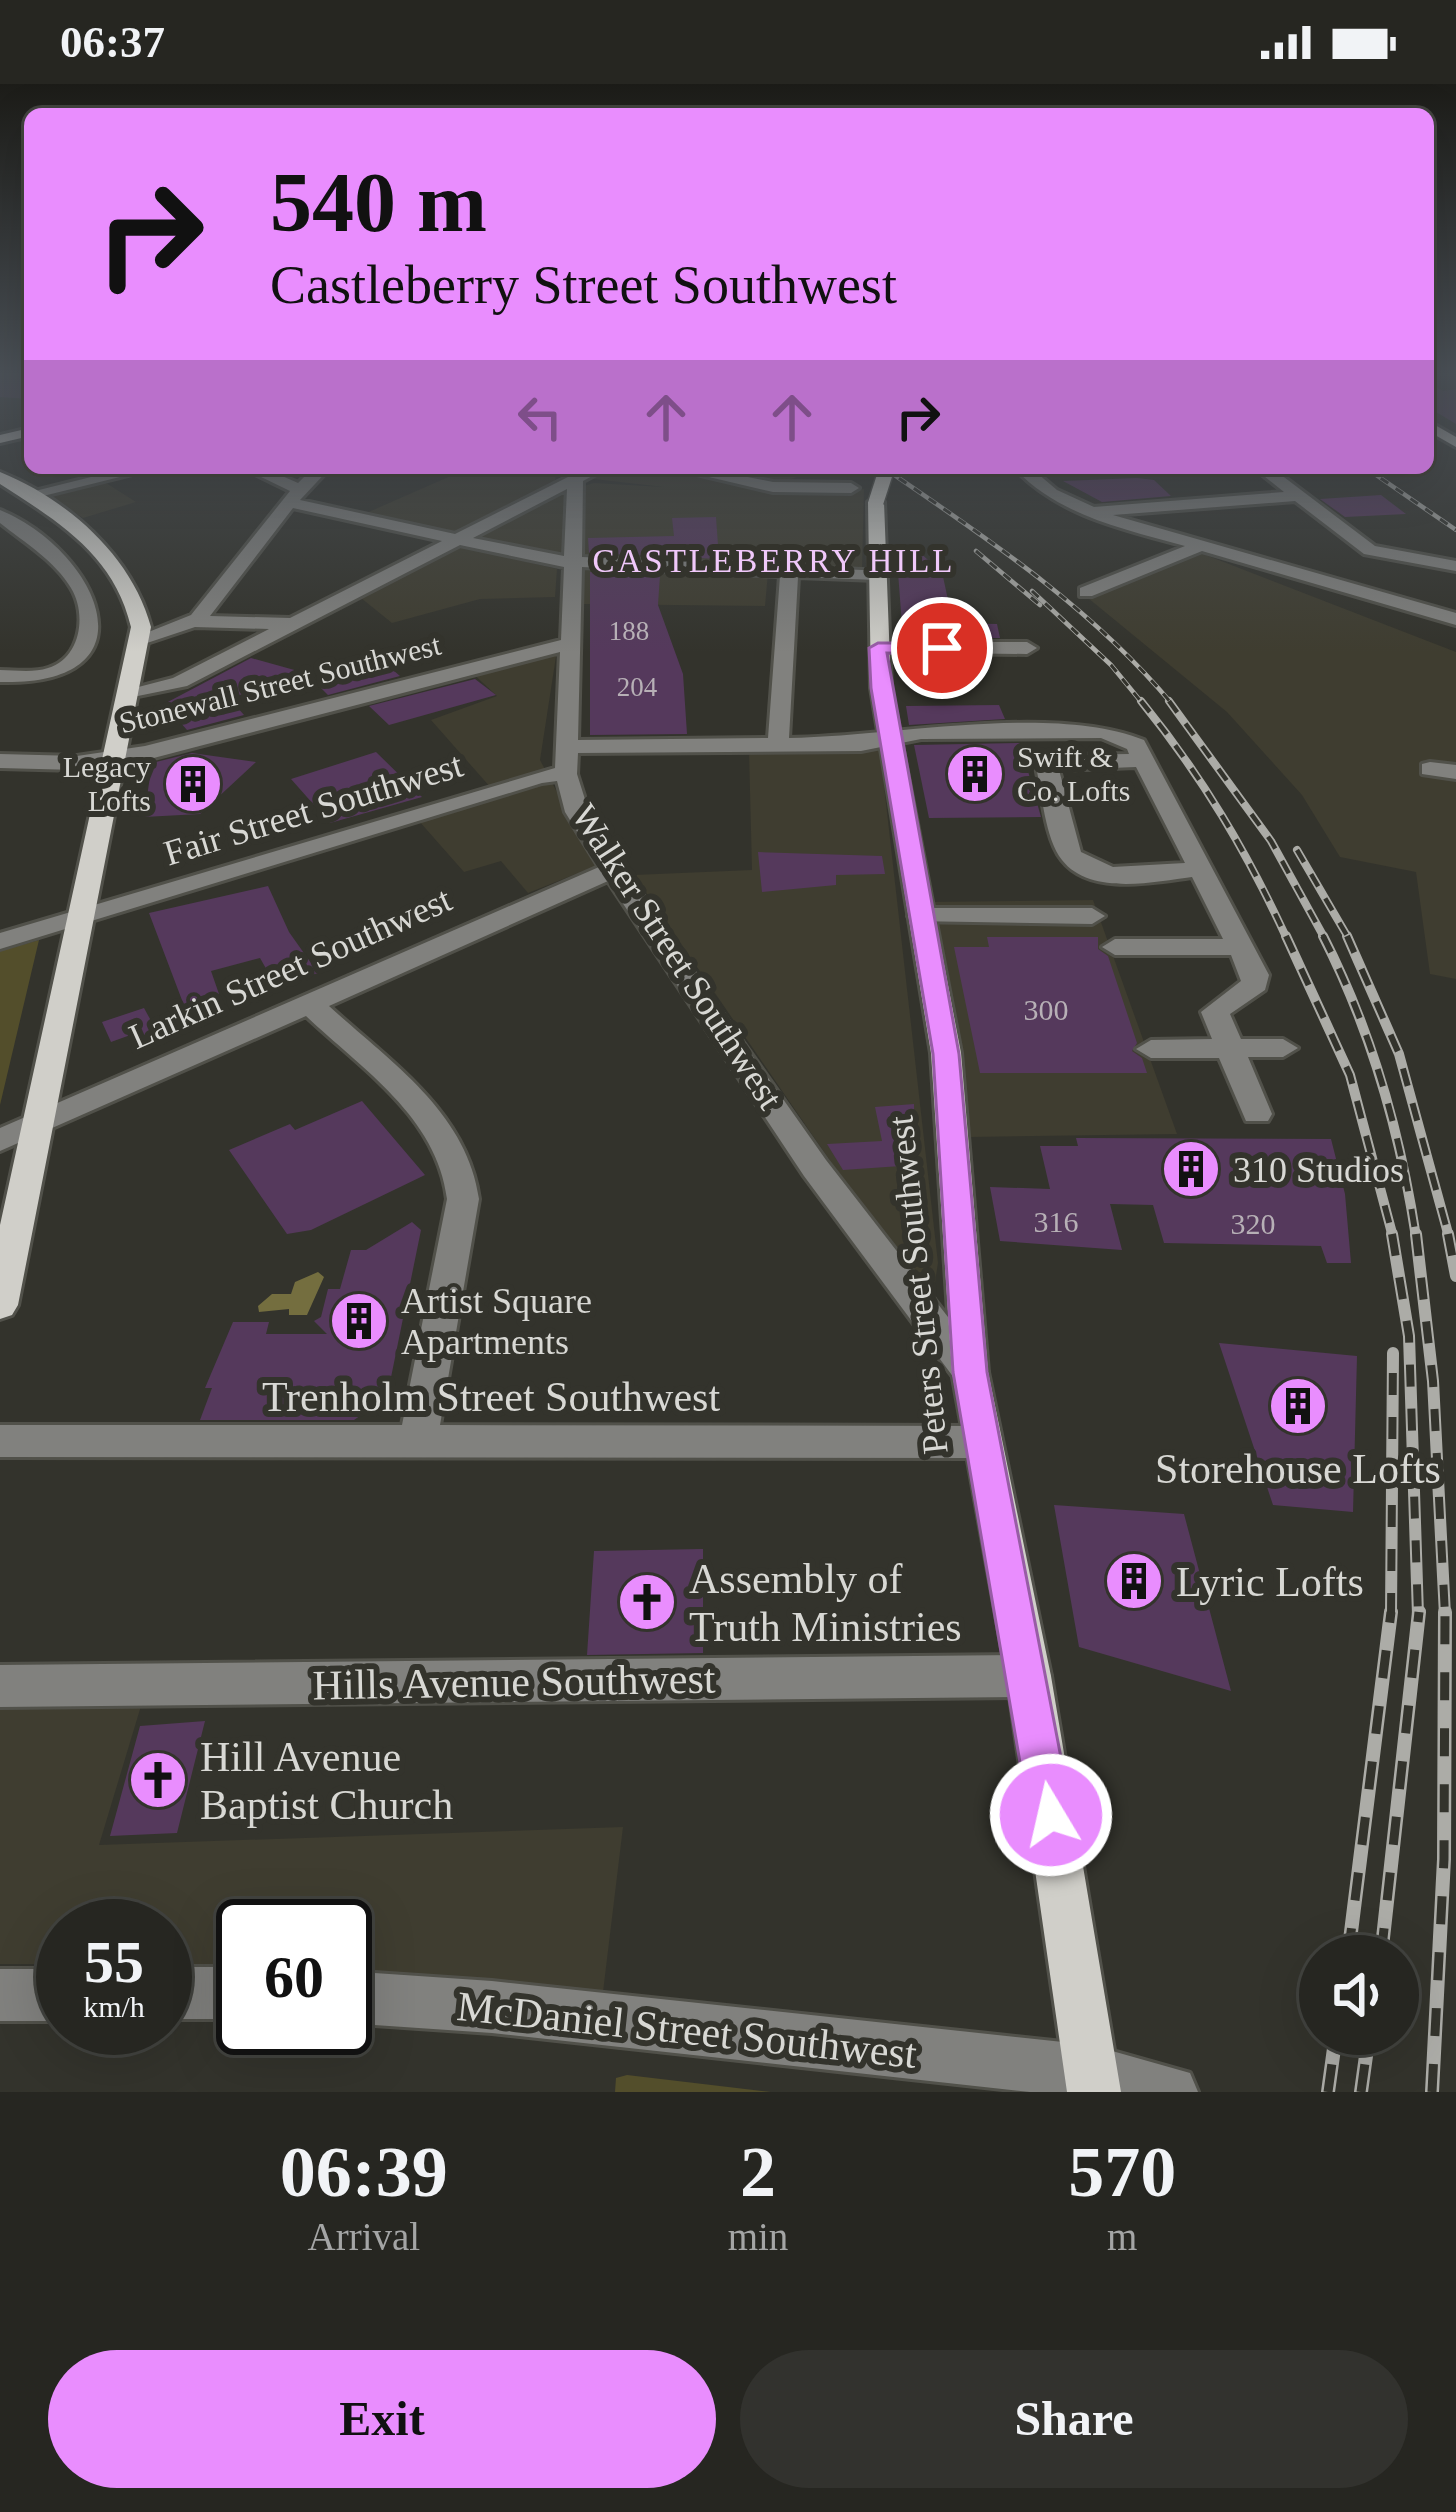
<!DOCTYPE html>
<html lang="en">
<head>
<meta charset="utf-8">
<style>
	body { margin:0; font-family:"Times New Roman",serif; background:#32322e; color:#f1f3f6; height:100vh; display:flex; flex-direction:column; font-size:45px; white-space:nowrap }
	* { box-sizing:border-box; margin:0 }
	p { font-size:39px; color:#a4a5a5 }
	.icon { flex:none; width:66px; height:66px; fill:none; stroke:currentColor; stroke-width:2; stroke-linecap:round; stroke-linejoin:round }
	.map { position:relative; height:2008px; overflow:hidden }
	.side { display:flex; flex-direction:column; background:#262621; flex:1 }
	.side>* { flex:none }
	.hud { position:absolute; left:24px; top:24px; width:1410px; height:366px; border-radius:18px; box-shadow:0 12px 48px #0002,0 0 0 3px #42433f; background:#e98dfe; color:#111; overflow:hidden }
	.controls { position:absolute; left:1299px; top:1851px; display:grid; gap:24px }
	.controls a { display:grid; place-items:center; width:120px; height:120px; border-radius:50%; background:#262621; box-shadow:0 12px 48px #0002,0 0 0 3px #42433f; font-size:60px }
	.speed { position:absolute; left:36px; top:1815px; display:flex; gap:24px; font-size:60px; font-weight:700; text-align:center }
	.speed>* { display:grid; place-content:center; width:156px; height:156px; border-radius:50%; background:#262621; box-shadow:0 12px 48px #0002,0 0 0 3px #42433f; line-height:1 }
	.speed small { font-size:30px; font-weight:400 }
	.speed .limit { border:6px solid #111; border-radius:18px; background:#fff; color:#111 }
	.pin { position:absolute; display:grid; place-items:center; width:102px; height:102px; color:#fff; margin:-51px; border:6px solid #fff; border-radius:50%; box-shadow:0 3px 12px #0007 }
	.me { position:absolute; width:132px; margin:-66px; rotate:351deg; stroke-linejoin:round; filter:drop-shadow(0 0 9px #0008) }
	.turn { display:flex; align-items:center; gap:42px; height:252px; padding:0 48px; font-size:54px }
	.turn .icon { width:156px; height:156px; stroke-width:2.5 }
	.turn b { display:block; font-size:84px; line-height:102px }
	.lanes { display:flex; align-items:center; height:114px; padding:0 48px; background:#0003; justify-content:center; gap:60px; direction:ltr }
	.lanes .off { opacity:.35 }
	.eta { display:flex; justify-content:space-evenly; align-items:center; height:204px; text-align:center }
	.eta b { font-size:72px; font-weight:700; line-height:84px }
	.primary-button { display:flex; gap:24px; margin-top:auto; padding:24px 48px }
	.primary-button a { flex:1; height:138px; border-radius:72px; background:#e98dfe; color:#111; font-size:48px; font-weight:700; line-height:138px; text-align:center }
	.primary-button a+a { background:#32322e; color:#f1f3f6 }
	.status { display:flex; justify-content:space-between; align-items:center; height:84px; padding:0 60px; background:#262621; direction:ltr }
	.status svg { height:33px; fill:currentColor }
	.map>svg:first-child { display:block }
</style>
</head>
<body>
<div class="status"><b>06:37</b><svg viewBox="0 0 49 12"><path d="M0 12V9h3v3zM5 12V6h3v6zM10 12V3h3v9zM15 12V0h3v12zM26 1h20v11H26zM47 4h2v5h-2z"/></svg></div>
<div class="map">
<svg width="1456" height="2008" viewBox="0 0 1456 2008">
	<rect width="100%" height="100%" fill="#33332c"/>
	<path fill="#3f3d30" d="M 469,384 L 556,384 L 555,401 L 453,452 L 364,430 Z
		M 605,384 L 820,384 L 781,399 L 806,406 L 864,405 L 862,486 L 548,474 L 467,456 L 555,410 L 594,399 L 664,403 L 585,394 Z
		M 103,397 L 136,418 L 83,434 L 46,410 Z
		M 460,462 L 557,485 L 555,513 L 480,515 L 392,539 L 361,514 Z
		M 1198,468 L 1456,568 L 1456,895 L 1430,890 L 1416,788 L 1340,773 L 1302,711 L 1227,628 L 1088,514 Z
		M 583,480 L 768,489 L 765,522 L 583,520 Z
		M 557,566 L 540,676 L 596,782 L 528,809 L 501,777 L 464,788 L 419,737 L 499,713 L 431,636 L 497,612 L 468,585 Z
		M 749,666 L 880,666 L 938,1179 L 931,1224 L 634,791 L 752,786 Z
		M 1093,816 L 1177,1050 L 968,1053 L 925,818 Z
		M 144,1612 L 99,1761 L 623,1743 L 603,1908 L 345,1893 L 345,1842 L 243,1842 L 243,1888 L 165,1883 L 165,1842 L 63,1842 L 63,1880 L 0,1880 L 0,1614 Z"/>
	<path fill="#534e2b" d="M 39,856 L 0,1021 L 0,867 Z
		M 627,1991 L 771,2008 L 615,2008 L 616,1994 Z"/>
	<path fill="#746e3f" d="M 318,1188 L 324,1193 L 307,1231 L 289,1231 L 289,1225 L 259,1228 L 258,1222 L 272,1210 L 291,1210 L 295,1198 Z"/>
	<path fill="#55395c" d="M 0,287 L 30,287 L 30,315 L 0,313 Z
		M 1428,298 L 1443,307 L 1456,305 L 1456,340 L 1428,323 Z
		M 1137,394 L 1154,396 L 1171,412 L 1102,418 L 1063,397 Z
		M 1381,411 L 1406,430 L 1345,433 L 1320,415 Z
		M 716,433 L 719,475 L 589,469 L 588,454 L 674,452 L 672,434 Z
		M 896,462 L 912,462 L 942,488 L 953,539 L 997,540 L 1000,554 L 903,554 Z
		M 590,488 L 660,491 L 658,521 L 683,590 L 687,650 L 590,651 Z
		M 251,574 L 298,587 L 230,615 L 244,631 L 187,646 L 164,620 Z
		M 386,580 L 400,592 L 328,611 L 315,598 Z
		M 475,595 L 496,611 L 389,641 L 369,622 Z
		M 999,621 L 1005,635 L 909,641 L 906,622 Z
		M 1020,659 L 1041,733 L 929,734 L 914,661 Z
		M 376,668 L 422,713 L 330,739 L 291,695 Z
		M 192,669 L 256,678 L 200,730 L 144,733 L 152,679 Z
		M 758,768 L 882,772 L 885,790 L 836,791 L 836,801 L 762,808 Z
		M 268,802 L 289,848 L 318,889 L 276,902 L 260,874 L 211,887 L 219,910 L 212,912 L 217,924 L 188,932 L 149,829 Z
		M 987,853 L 1098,853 L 1098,865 L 1108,872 L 1137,959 L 1132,967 L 1142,974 L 1147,989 L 980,989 L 954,863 L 989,863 Z
		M 144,924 L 161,955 L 143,961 L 136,949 L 111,958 L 102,938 Z
		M 362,1017 L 425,1091 L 311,1146 L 287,1150 L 229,1066 L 290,1040 L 295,1046 Z
		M 914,1020 L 915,1081 L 843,1086 L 827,1060 L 882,1057 L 875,1023 Z
		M 1076,1054 L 1331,1055 L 1345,1110 L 1351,1179 L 1327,1179 L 1321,1162 L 1164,1159 L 1153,1121 L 1110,1120 L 1122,1166 L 1000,1157 L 990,1103 L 1050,1105 L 1040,1062 L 1078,1062 Z
		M 412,1138 L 421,1146 L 387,1313 L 354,1336 L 200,1336 L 212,1304 L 205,1304 L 233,1238 L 269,1238 L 266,1250 L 327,1250 L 314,1237 L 321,1233 L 328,1205 L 340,1205 L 351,1166 L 366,1166 Z
		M 1219,1259 L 1357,1272 L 1353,1428 L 1273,1421 Z
		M 1054,1421 L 1184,1430 L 1231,1607 L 1079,1563 Z
		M 703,1465 L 703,1569 L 587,1571 L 594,1467 Z
		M 205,1637 L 177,1749 L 110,1752 L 140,1642 Z"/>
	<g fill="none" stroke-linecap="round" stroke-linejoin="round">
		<defs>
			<path id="minor" d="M 127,384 L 156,384 L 27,416 L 19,411 Z
				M 243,384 L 264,384 L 298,399 L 313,384 L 330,384 L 300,416 L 455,450 L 568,393 L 568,384 L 597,384 L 596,390 L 583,397 L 582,473 L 883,487 L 886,491 L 877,496 L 798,493 L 789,654 C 892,653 1050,619 1144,656 L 1269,891 L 1265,906 L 1230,930 L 1241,955 L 1283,955 L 1298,964 L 1283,973 L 1248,973 L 1272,1030 L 1268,1037 L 1246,1037 L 1219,974 L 1151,974 L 1136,965 L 1151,956 L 1212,955 L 1201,928 L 1241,897 L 1231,871 L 1115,871 L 1102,863 L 1115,855 L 1223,855 L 1192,793 C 1154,798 1090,812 1062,776 C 1045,755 1042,709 1036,683 L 1063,671 L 1129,670 L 1127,665 L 1101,654 L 921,655 L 861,667 L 578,669 L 577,690 L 589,728 L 682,872 L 826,1076 L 983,1278 L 988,1288 L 983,1298 L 970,1303 L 957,1298 L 804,1092 L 608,797 L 329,922 C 389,977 467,1028 479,1115 L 440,1341 L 982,1342 L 996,1347 L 1001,1358 L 996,1369 L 982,1374 L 0,1373 L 0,1341 L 402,1341 L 447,1115 C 437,1033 362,985 306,932 L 0,1067 L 0,1044 L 599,783 L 565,728 L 557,697 L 542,699 L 0,865 L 0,849 L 555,684 L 560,568 L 146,676 L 77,686 L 0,684 L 0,670 L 77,672 L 145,662 L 561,556 L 564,483 L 460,461 L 187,602 L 123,615 L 123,607 L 173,594 L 269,545 L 195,543 L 141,561 L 131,555 L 191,531 L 290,407 ZM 567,405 L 564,472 L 473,454 ZM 293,424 L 442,457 L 290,534 L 210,532 ZM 582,483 L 780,492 L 768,654 L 578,656 ZM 1136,683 L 1185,779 L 1113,783 L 1081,768 L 1059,686 Z
				M 671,384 L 702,384 L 773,398 L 851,399 L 859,404 L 851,409 L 773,408 Z
				M 1014,384 L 1031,384 L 1057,406 L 1094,423 L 1284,408 L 1254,384 L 1272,384 L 1375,462 L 1456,477 L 1456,487 L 1364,470 L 1295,417 L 1113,431 L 1456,529 L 1456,541 L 1202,467 L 1092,512 L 1080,512 L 1080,504 L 1185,462 C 1124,445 1059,432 1014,384 Z
				M 0,426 C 97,466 161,602 0,598 L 0,586 C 15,586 33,589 48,584 C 81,574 87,530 71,504 C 55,477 24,458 0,439 Z
				M 878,558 L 1027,558 L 1037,564 L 1027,570 L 871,568 L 871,560 Z
				M 1430,678 L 1456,681 L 1456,695 L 1422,690 L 1422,680 Z
				M 921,824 L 1092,824 L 1105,832 L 1092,840 L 912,837 L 908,832 L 912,827 Z
				M 1029,1571 L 1045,1577 L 1051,1592 L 1045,1607 L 1029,1613 L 0,1623 L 0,1581 Z
				M 165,1883 L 243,1883 L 243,1935 L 165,1935 Z
				M 0,1885 L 63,1885 L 63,1937 L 0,1937 Z
				M 345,1887 L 492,1897 L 1091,1961 L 1190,1989 L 1198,2008 L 1030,2008 L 492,1949 L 345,1939 Z"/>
			<path id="major" d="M 1428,337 L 1456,353 L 1456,363 L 1428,347 Z
				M 30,344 L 30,352 L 0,359 L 0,351 Z
				M 0,388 C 67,415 132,472 151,543 L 18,1221 L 12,1231 L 0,1235 L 0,1141 L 131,543 C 114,471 59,438 0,400 Z
				M 876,413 L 884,418 L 891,604 L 961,969 L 988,1288 L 1051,1592 L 1121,2008 L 1067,2008 L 1007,1592 L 952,1288 L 931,969 L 871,604 L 868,418 Z"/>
		</defs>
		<use href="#minor" stroke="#51514a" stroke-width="6"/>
		<use href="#major" stroke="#51514a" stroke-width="6"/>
		<use href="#minor" fill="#81817e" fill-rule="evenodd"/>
		<use href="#major" fill="#d0cfc9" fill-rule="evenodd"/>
		<defs>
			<path id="rail-far4" d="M 884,384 C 988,455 1091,523 1172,620
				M 1366,384 L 1456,446
				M 976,467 L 1040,521
				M 1032,507 L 1111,581 L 1143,620"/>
			<path id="rail-far3" d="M 1141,617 C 1202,692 1247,768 1287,855
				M 1169,617 L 1271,757 L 1325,855
				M 1297,766 L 1349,855"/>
			<path id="rail-far2" d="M 1286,852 L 1350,991 L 1393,1153
				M 1323,852 C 1372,948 1400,1047 1416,1153
				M 1347,852 L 1399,970 L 1449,1153"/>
			<path id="rail-far1" d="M 1392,1150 L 1409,1252 L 1418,1531
				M 1416,1150 L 1433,1297 L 1445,1531
				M 1448,1150 L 1456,1192
				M 1391,1531 L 1393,1269"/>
			<path id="rail" d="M 1348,1872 L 1391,1528
				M 1381,1872 L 1419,1528
				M 1328,2008 L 1336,1950
				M 1361,2008 L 1369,1950
				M 1432,2008 L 1444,1775 L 1445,1528"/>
		</defs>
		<use href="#rail-far4" stroke="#acaca7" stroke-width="4.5"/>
		<use href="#rail-far3" stroke="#acaca7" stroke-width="8"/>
		<use href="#rail-far2" stroke="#acaca7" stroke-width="10"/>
		<use href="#rail-far1" stroke="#acaca7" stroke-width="12"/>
		<use href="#rail" stroke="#acaca7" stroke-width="14"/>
		<use href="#rail-far4" stroke="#33332c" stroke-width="3" stroke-dasharray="9" stroke-linecap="butt"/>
		<use href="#rail-far3" stroke="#33332c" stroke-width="4.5" stroke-dasharray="14" stroke-linecap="butt"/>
		<use href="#rail-far2" stroke="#33332c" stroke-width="6" stroke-dasharray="18" stroke-linecap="butt"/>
		<use href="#rail-far1" stroke="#33332c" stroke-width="8" stroke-dasharray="22" stroke-linecap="butt"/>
		<use href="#rail" stroke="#33332c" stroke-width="9" stroke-dasharray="28" stroke-linecap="butt"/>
		<defs>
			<path id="major-bridge" d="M 876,418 L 887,384"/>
		</defs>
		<use href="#major-bridge" stroke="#51514a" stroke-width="18" stroke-linecap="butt"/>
		<use href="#major-bridge" stroke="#d0cfc9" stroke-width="15"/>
	</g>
	<linearGradient id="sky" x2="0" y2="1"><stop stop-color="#1c1c18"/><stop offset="0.51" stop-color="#4a5056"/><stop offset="1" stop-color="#4a5056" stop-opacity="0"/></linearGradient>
	<rect width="1456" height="568" fill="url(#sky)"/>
	<path fill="#e98dfe" stroke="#975ca5" stroke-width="3" d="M 878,559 L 942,559 L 951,564 L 942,570 L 887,569 L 959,970 L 987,1288 L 1072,1731 L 1066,1747 L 1051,1753 L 1035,1747 L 1029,1731 L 953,1288 L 933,970 L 871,604 L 869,564 Z"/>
	<defs>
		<symbol id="building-disc" viewBox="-11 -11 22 22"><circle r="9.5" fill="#e98dfe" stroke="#33332c"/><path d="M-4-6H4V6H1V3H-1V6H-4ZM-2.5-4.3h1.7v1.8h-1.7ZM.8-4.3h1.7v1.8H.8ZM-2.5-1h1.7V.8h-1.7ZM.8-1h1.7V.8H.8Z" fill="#111"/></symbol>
		<symbol id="church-disc" viewBox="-11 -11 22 22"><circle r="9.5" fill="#e98dfe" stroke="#33332c"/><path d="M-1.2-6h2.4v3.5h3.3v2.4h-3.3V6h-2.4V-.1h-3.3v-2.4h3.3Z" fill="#111"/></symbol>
	</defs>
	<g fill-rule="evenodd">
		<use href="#building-disc" x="942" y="657" width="66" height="66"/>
		<use href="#building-disc" x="160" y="667" width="66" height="66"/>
		<use href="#building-disc" x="1158" y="1052" width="66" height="66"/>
		<use href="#building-disc" x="326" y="1204" width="66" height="66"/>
		<use href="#building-disc" x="1265" y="1289" width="66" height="66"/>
		<use href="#building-disc" x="1101" y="1464" width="66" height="66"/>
		<use href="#church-disc" x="614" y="1485" width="66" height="66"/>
		<use href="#church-disc" x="125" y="1663" width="66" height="66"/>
	</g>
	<g text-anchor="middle" stroke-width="12" stroke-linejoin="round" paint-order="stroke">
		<g font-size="27" fill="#b7b0b6">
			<text x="629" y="556">188</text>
			<text x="637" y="612">204</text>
		</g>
		<g font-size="30" fill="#d8d8d4" stroke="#33332c">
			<text transform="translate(280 600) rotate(-14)" y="10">Stonewall Street Southwest</text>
		</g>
		<g font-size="30" fill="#d8d8d4" stroke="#33332c" text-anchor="start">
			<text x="1017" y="683">Swift &amp;<tspan x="1017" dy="34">Co. Lofts</tspan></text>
			<text x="151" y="693" text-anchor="end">Legacy<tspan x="151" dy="34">Lofts</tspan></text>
		</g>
		<g font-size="30" fill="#b7b0b6">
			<text x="1046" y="936">300</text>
			<text x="1056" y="1148">316</text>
			<text x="1253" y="1150">320</text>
		</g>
		<g font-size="33" letter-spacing="3" fill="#f0c8fa" stroke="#33332c">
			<text x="774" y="488">CASTLEBERRY HILL</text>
		</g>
		<g font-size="36" fill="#d8d8d4" stroke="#33332c">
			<text transform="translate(313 724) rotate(-17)" y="13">Fair Street Southwest</text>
			<text transform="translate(678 872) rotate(57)" y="13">Walker Street Southwest</text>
			<text transform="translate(290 883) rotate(-24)" y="13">Larkin Street Southwest</text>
			<text transform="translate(917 1201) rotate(-96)" y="13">Peters Street Southwest</text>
		</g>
		<g font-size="36" fill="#d8d8d4" stroke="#33332c" text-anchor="start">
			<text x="1233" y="1098">310 Studios</text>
			<text x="401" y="1229">Artist Square<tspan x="401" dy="41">Apartments</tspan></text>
		</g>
		<g font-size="42" fill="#d8d8d4" stroke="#33332c">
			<text x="491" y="1327">Trenholm Street Southwest</text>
			<text transform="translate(514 1597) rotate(-1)" y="15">Hills Avenue Southwest</text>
			<text transform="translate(687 1945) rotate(6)" y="15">McDaniel Street Southwest</text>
		</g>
		<g font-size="42" fill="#d8d8d4" stroke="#33332c" text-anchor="start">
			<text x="1298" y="1399" text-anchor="middle">Storehouse Lofts</text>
			<text x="689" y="1509">Assembly of<tspan x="689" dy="48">Truth Ministries</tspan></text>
			<text x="1176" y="1512">Lyric Lofts</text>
			<text x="200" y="1687">Hill Avenue<tspan x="200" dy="48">Baptist Church</tspan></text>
		</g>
	</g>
</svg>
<div class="controls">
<a><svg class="icon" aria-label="sound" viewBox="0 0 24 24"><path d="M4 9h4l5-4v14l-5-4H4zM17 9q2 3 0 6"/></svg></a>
</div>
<div class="speed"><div>55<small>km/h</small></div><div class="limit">60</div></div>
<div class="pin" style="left:942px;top:564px;background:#d93025"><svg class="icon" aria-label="arrive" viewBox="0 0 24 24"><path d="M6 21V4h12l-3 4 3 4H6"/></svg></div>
<svg class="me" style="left:1051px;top:1731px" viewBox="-20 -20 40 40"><circle r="17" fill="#e98dfe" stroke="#fff" stroke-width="3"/><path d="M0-11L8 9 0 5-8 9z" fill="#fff"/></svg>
<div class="hud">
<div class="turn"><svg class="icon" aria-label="right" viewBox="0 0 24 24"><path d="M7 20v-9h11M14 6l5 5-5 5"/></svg><div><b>540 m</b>Castleberry Street Southwest</div></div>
<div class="lanes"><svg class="icon off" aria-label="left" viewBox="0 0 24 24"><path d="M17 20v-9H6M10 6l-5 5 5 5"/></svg><svg class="icon off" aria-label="ahead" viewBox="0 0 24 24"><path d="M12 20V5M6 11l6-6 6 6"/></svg><svg class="icon off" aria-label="ahead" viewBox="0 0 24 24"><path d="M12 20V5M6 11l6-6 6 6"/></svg><svg class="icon" aria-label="right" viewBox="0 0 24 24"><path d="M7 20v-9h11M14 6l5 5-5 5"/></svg></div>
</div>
</div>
<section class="side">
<div class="eta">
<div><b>06:39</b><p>Arrival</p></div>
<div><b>2</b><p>min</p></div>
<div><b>570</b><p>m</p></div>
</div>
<div class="primary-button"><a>Exit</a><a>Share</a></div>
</section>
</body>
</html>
